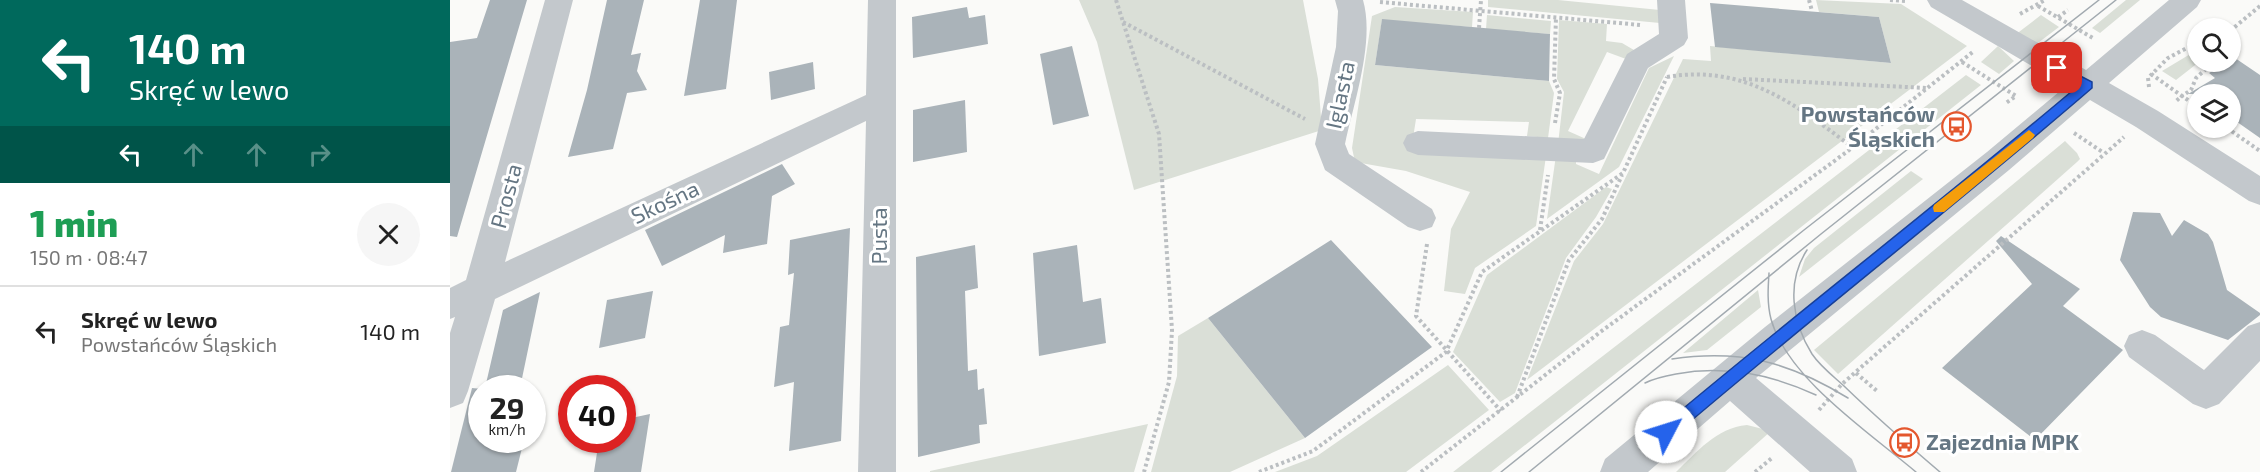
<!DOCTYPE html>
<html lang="pl">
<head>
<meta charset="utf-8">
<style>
	body { margin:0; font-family:"Exo 2",sans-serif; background:#f6f6f6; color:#222; height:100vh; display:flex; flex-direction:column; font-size:22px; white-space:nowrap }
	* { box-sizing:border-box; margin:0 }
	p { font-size:20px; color:#767676 }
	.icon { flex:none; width:33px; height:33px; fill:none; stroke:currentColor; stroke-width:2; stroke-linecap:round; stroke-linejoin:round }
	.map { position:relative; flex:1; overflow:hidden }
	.side { display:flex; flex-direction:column; background:#fff; width:450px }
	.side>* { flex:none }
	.top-card { background:#00695c; color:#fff; overflow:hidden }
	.fabs { position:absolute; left:1737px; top:18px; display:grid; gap:12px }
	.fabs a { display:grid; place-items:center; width:54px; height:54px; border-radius:50%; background:#fff; box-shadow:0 2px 4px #0004; font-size:30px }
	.speed { position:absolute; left:18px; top:375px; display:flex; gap:12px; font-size:30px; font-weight:700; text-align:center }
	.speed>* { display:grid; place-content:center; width:78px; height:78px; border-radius:50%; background:#fff; box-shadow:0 2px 4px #0004; line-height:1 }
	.speed small { font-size:15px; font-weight:400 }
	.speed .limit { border:9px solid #d22; background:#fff; color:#111 }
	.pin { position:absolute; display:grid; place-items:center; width:51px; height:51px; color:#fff; margin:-26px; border-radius:12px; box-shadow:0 3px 9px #0006 }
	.me { position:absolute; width:66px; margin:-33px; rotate:50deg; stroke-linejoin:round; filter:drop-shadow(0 0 4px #0008) }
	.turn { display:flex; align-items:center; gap:21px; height:126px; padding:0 30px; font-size:27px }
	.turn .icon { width:78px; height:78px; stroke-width:2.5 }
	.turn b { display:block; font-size:42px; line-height:51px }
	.lanes { display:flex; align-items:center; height:57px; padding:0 30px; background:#0003; justify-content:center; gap:30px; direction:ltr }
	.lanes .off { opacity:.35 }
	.round { display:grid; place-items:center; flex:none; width:63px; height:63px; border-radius:32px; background:#f6f6f6 }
	.head { display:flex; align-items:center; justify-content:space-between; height:102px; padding:0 30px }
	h1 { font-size:36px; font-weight:800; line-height:45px; color:#1e9e55 }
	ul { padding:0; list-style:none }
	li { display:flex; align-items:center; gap:18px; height:90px; padding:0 30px; border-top:2px solid #e0e0e0 }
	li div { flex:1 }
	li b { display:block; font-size:22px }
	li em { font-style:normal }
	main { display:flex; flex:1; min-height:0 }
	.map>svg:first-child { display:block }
</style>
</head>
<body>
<main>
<section class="side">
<div class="top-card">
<div class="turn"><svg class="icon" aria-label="left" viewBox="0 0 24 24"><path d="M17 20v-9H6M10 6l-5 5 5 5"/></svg><div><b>140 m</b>Skręć w lewo</div></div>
<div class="lanes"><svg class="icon" aria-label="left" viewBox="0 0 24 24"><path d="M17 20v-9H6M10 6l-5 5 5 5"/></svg><svg class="icon off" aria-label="ahead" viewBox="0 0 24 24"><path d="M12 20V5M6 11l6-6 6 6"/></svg><svg class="icon off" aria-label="ahead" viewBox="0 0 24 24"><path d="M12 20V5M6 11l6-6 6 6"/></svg><svg class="icon off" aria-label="right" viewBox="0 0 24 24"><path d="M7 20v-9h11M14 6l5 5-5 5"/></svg></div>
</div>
<div class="head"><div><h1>1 min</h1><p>150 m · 08:47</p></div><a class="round"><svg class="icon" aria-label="close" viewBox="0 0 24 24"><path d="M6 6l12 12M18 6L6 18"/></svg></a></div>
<ul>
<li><svg class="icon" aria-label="left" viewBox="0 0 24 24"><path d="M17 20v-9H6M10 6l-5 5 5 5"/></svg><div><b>Skręć w lewo</b><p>Powstańców Śląskich</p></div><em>140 m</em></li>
</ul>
</section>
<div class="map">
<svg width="1810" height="472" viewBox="0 0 1810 472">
	<rect width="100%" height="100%" fill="#fafaf8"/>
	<path fill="#dadfd7" d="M 629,0 L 853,0 L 868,79 L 872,130 L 684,190 L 647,42 Z
		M 1038,0 L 1108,0 L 1210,10 L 1210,23 L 1038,7 Z
		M 1366,0 L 1451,4 L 1517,46 L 1077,380 L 1124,261 L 1153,224 L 1233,59 L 1261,61 L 1260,46 L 1441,63 L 1429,17 L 1369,12 Z
		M 1676,0 L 1690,0 L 1650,33 L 1642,28 Z
		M 945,7 L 1023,12 L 1022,27 L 932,20 L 925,65 L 1099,81 L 1104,93 L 1098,138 L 1077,136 L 1079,122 L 966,119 L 961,151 L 1096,156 L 1086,226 L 1025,268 L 1015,294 L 994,291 L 1001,229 L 1020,192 L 956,171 L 905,162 L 902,148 L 922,16 Z
		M 1037,15 L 1101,21 L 1100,34 L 1036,29 Z
		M 1591,15 L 1609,27 L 1584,46 L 1565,35 Z
		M 1109,20 L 1157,24 L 1156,41 L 1172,43 L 1189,53 L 1176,59 L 1157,52 L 1118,131 L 1136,139 L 1108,144 L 1114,92 L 1107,79 Z
		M 1548,46 L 1564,61 L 1549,74 L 1531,62 Z
		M 1747,50 L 1749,62 L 1726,80 L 1712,71 Z
		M 1224,56 L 1169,167 L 1097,219 L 1106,155 L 1126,156 L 1126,164 L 1149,174 L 1199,68 Z
		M 1516,75 L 1531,85 L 1041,472 L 1003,472 Z
		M 1615,141 L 1627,153 L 1630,159 L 1627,162 L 1388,374 L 1364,350 Z
		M 1461,171 L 1473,179 L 1349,277 L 1355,259 L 1364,248 Z
		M 1156,187 L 1162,189 L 1146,217 L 1116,258 L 1065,393 L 1050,402 L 1003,352 L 1037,275 Z
		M 1308,290 L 1311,307 L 1257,350 L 1233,353 Z
		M 758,318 L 855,438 L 780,472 L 701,472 L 727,376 L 728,336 Z
		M 998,365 L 1039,410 L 956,472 L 825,472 L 867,456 Z
		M 698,424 L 684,472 L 480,472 L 480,471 Z
		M 1297,425 L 1321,431 L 1275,472 L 1226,472 C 1247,452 1266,428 1297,425 Z"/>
	<path fill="#aab3b9" d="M 40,0 L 77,0 L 7,237 L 0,236 L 0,42 L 27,38 Z
		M 157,0 L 194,0 L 181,55 L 191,53 L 187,71 L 197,90 L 177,93 L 163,149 L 118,157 L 137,90 Z
		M 250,0 L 287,0 L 276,89 L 234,96 Z
		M 1260,3 L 1429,17 L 1441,63 L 1265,47 Z
		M 517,7 L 519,18 L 535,15 L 538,44 L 463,58 L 462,17 Z
		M 932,19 L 1100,34 L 1099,81 L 925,65 Z
		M 622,46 L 639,116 L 603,125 L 590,54 Z
		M 1785,58 L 1810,75 L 1810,138 L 1780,117 L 1780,94 L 1738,94 L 1765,78 L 1759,73 Z
		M 363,62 L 365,89 L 321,100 L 319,72 Z
		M 515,100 L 517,152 L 463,162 L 463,110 Z
		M 332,164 L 345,184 L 322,196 L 317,244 L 273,253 L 275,235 L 212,266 L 195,230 Z
		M 1683,212 L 1710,213 L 1722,236 L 1734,220 L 1758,234 L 1763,242 L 1777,290 L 1810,313 L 1810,315 L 1778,340 L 1711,317 L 1700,307 L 1670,260 Z
		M 400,228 L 391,441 L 339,451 L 344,382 L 324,387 L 330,327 L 339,325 L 344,273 L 338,275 L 340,240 Z
		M 1551,236 L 1630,289 L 1613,306 L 1673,350 L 1585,440 L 1492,368 L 1582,284 L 1546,241 Z
		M 881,240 L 982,347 L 855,438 L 758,318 Z
		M 525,245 L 528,288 L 515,291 L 518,371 L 527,369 L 528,390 L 534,388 L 537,424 L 529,425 L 530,443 L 468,457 L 466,257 Z
		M 627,245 L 633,302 L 651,298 L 656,343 L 589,356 L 583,253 Z
		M 203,291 L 195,338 L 149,348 L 157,300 Z
		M 90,292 L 70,388 L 35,388 L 53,310 Z
		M 22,388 L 32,389 L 32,440 L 74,440 L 66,472 L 1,472 Z
		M 200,414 L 191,472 L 144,472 L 149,440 L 172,440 L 172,420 Z"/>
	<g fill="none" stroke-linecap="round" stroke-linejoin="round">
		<path stroke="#bbbfc2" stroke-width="4" stroke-dasharray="3 3" stroke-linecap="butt" d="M 666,0 L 709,134 L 722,330 L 719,382 L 694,472
			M 1359,0 L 1362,11
			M 1440,0 L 1456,1
			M 930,2 L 1191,25
			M 1588,6 L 1643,38
			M 1570,14 L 1595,0
			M 1608,17 L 1618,10
			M 673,22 L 855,119
			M 1029,28 L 1031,0
			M 1780,31 L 1810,6
			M 1512,62 L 1566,96 L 1556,103
			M 1701,74 L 1732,96 L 1725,102
			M 1217,77 C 1293,64 1344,103 1402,147
			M 1293,79 L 1477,88
			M 1699,87 L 1698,78 L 1718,58 L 1748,42
			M 1748,107 L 1732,96 L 1741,90 L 1746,78 L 1764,62
			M 1105,123 L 1110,93 L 1104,79 L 1106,17
			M 1777,128 L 1810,151
			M 1624,133 L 1654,153
			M 1090,230 L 1098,175
			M 977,244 L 966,316 L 1051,411
			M 1406,373 L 1427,391
			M 1067,397 L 1119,260 L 1152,219 L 1172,175
			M 1369,410 L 1392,384 L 1674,137
			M 809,472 L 863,451 L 996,352 L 1032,272 L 1173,173 L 1217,77
			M 971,472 L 1149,333 L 1398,151 L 1524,51
			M 1305,472 L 1322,458"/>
		<path fill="#c3c8cc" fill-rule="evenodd" d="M 95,0 L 123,0 L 55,262 L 416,95 L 418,0 L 446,0 L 446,472 L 408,472 L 416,121 L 45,299 L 18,391 L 13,403 L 0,408 L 0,333 L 5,317 L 0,319 L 0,288 L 16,280 Z
			M 885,0 L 913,0 C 925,41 904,102 895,144 L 899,154 L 982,209 L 986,218 L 982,227 L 970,231 L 958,227 L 875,170 L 865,144 L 886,47 L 888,11 Z
			M 1207,0 L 1235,0 L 1238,38 L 1234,45 L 1198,68 L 1154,159 L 1143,163 L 968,155 L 957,151 L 953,143 L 957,135 L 968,131 L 1134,139 L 1177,54 L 1209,34 Z
			M 1477,0 L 1512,0 L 1636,70 L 1719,0 L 1751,0 L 1747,7 L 1659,83 L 1708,111 L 1810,176 L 1810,205 L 1799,201 L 1686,127 L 1640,100 L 1559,170 L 1306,378 L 1402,459 L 1407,472 L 1360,472 L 1280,401 L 1198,472 L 1150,472 L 1155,459 L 1315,327 L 1537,152 L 1616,86 L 1481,7 Z
			M 1810,322 L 1810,361 L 1769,404 L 1756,409 L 1743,404 L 1679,357 L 1674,346 L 1679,335 L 1692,330 L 1705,335 L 1754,370 L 1798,326 Z"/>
		<path stroke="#a2aab0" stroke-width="1.5" d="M 1357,250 C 1336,282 1342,322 1362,354 C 1370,366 1383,376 1394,386 C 1425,416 1457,444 1490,472
			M 1319,273 C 1318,288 1317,304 1321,319 C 1337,378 1420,433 1466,472
			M 1222,359 C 1291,349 1339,362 1398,398
			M 1195,383 C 1205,378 1215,376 1226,374 C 1275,365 1321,374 1366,395
			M 1051,472 L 1354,230 L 1649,0
			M 1079,472 L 1371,234 L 1666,0"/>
	</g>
	<path fill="#2563eb" stroke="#184099" stroke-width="1.5" d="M 1607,64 L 1642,82 L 1642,88 C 1504,207 1360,319 1222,437 L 1216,439 L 1211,437 L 1209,432 L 1211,427 C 1349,311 1491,202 1628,86 L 1603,71 L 1603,65 Z"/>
	<path fill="#f59e0b" d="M 1579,130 L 1585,135 L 1583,138 L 1494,212 L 1484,212 L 1483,208 L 1484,205 Z"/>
	<defs>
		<symbol id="bus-ring" viewBox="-11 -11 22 22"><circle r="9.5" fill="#fff" stroke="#e4572e" stroke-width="1.5"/><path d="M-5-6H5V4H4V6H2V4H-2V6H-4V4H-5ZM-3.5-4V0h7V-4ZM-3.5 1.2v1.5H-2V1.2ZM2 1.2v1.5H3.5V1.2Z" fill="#e4572e"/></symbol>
	</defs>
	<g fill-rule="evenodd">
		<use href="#bus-ring" x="1490" y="110" width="33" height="33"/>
		<use href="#bus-ring" x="1438" y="426" width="33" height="33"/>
	</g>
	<g text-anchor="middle" stroke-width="6" stroke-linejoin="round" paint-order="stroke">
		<g font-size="22" fill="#657683" stroke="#fff">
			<text transform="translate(890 95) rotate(-78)" y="8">Iglasta</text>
			<text transform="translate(56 196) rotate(-75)" y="8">Prosta</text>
			<text transform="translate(215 202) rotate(-25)" y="8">Skośna</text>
			<text transform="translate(429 236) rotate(-90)" y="8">Pusta</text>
		</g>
		<g font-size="22" font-weight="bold" fill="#657683" stroke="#fff" text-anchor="end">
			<text x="1485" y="122">Powstańców<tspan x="1485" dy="25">Śląskich</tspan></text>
			<text x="1476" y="450" text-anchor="start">Zajezdnia MPK</text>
		</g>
	</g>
</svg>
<div class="fabs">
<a><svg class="icon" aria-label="search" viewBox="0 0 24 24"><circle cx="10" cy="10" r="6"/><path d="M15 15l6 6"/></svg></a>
<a><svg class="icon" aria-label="layers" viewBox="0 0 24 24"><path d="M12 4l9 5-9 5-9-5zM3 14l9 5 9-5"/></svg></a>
</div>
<div class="speed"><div>29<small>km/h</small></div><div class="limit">40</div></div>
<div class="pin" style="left:1607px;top:68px;background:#d93025"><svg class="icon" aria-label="arrive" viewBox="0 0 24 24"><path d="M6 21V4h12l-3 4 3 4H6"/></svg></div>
<svg class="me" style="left:1216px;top:432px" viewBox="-20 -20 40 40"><circle r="19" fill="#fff"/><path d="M0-13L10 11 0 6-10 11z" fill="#2563eb"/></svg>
</div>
</main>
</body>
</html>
